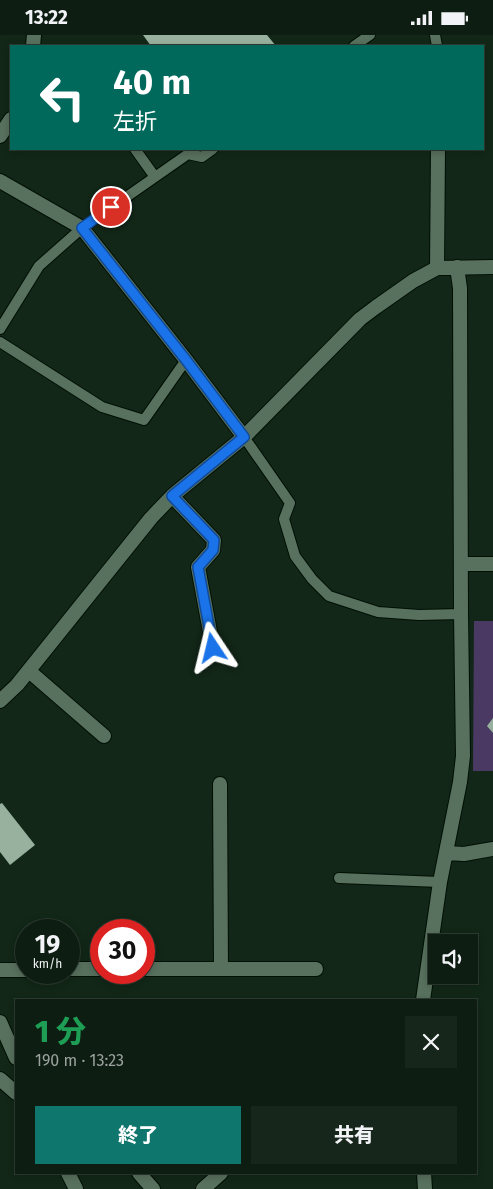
<!DOCTYPE html>
<html lang="ja">
<head>
<meta charset="utf-8">
<style>
	body { margin:0; font-family:"Fira Sans","Noto Sans JP",sans-serif; background:#17261b; color:#f1f3f6; height:100vh; display:flex; flex-direction:column; font-size:19px; white-space:nowrap }
	* { box-sizing:border-box; margin:0 }
	p { font-size:16px; color:#9ba29f }
	.icon { flex:none; width:28px; height:28px; fill:none; stroke:currentColor; stroke-width:2; stroke-linecap:round; stroke-linejoin:round }
	.map { position:relative; flex:1; overflow:hidden }
	.details { position:absolute; left:15px; top:964px; width:462px; height:175px; display:flex; flex-direction:column; background:#0e1d12; border-radius:0px; box-shadow:0 2px 8px #0003,0 0 0 1px #2e3b32 }
	.details>* { flex:none }
	.hud { position:absolute; left:10px; top:10px; width:474px; height:105px; border-radius:0px; box-shadow:0 2px 8px #0003,0 0 0 1px #2e3b32; background:#00695c; color:#fff; overflow:hidden }
	.buttons { position:absolute; left:428px; top:899px; display:grid; gap:10px }
	.buttons a { display:grid; place-items:center; width:50px; height:50px; border-radius:0px; background:#0e1d12; box-shadow:0 2px 8px #0003,0 0 0 1px #2e3b32; font-size:25px }
	.speed { position:absolute; left:15px; top:884px; display:flex; gap:10px; font-size:25px; font-weight:700; text-align:center }
	.speed>* { display:grid; place-content:center; width:65px; height:65px; border-radius:50%; background:#0e1d12; box-shadow:0 2px 8px #0003,0 0 0 1px #2e3b32; line-height:1 }
	.speed small { font-size:12px; font-weight:400 }
	.speed .limit { border:8px solid #d22; background:#fff; color:#111 }
	.pin { position:absolute; display:grid; place-items:center; width:42px; height:42px; color:#fff; margin:-21px; border:2px solid #fff; border-radius:50%; box-shadow:0 1px 5px #0007 }
	.me { position:absolute; width:55px; margin:-28px; rotate:350deg; stroke-linejoin:round; filter:drop-shadow(0 0 4px #0008) }
	.turn { display:flex; align-items:center; gap:18px; height:105px; padding:0 20px; font-size:22px }
	.turn .icon { width:65px; height:65px; stroke-width:2.5 }
	.turn b { display:block; font-size:35px; line-height:42px }
	.round { display:grid; place-items:center; flex:none; width:52px; height:52px; border-radius:0px; background:#17261b }
	.headline { display:flex; align-items:center; justify-content:space-between; height:85px; padding:0 20px }
	h1 { font-size:30px; font-weight:800; line-height:38px; color:#1e9e55 }
	.button { display:flex; gap:10px; margin-top:auto; padding:10px 20px }
	.button a { flex:1; height:58px; border-radius:0px; background:#0f766e; color:#fff; font-size:20px; font-weight:800; line-height:58px; text-align:center }
	.button a+a { background:#17261b; color:#f1f3f6 }
	.status { display:flex; justify-content:space-between; align-items:center; height:35px; padding:0 25px; background:#0e1d12; direction:ltr }
	.status svg { height:14px; fill:currentColor }
	.map>svg:first-child { display:block }
</style>
</head>
<body>
<div class="status"><b>13:22</b><svg viewBox="0 0 49 12"><path d="M0 12V9h3v3zM5 12V6h3v6zM10 12V3h3v9zM15 12V0h3v12zM26 1h20v11H26zM47 4h2v5h-2z"/></svg></div>
<div class="map">
<svg width="493" height="1154" viewBox="0 0 493 1154">
	<rect width="100%" height="100%" fill="#122718"/>
	<path fill="#4a3962" d="M 474,586 L 493,586 L 493,736 L 473,736 Z"/>
	<path fill="#97b19e" d="M 143,0 L 267,0 L 276,11 L 151,11 Z
		M 493,683 L 493,698 L 487,691 Z
		M 2,768 L 35,810 L 10,830 L 0,817 L 0,769 Z"/>
	<g fill="none" stroke-linecap="round" stroke-linejoin="round">
		<defs>
			<path id="service" d="M 435,0 L 437,11
				M 354,11 L 370,0
				M 135,114 L 155,142
				M 0,294 L 39,231 L 82,193 L 188,119 L 202,122 L 213,114
				M 0,307 L 102,372 L 144,385 L 186,325
				M 244,402 L 290,468 L 284,484 L 295,521 L 312,544 L 329,561 L 378,577 L 419,580 L 461,579
				M 339,843 L 440,847"/>
			<path id="minor" d="M 33,11 L 34,0
				M 0,101 L 11,84
				M 437,233 L 438,114
				M 172,461 L 214,505 L 213,515 L 198,532 L 213,613
				M 461,529 L 493,529
				M 29,636 L 104,701
				M 0,666 L 17,650 L 151,483 L 172,461 L 244,402 L 360,284 L 376,272 L 413,246 L 437,233 L 493,232
				M 220,749 L 221,934
				M 447,818 L 464,819 L 493,814
				M 69,934 L 101,934
				M 144,934 L 316,934
				M 0,935 L 26,935
				M 423,965 L 440,847 L 460,747 L 463,721 L 461,579 L 460,253 L 457,232
				M 0,1044 L 16,1058
				M 139,1138 L 153,1154
				M 424,1138 L 425,1154
				M 203,1154 L 221,1138"/>
			<path id="tertiary" d="M 0,146 L 82,193 L 186,325 L 244,402"/>
			<path id="secondary" d="M 0,987 L 16,1023
				M 68,1138 L 76,1154"/>
		</defs>
		<use href="#service" stroke="#001004" stroke-width="12"/>
		<use href="#minor" stroke="#001004" stroke-width="16"/>
		<use href="#tertiary" stroke="#001004" stroke-width="16"/>
		<use href="#secondary" stroke="#001004" stroke-width="16"/>
		<use href="#service" stroke="#58705e" stroke-width="10"/>
		<use href="#minor" stroke="#58705e" stroke-width="14"/>
		<use href="#tertiary" stroke="#58705e" stroke-width="14"/>
		<use href="#secondary" stroke="#58705e" stroke-width="14"/>
	</g>
	<g fill="none" stroke-linecap="round" stroke-linejoin="round">
		<defs>
			<path id="route" d="M 111,172 L 82,193 L 186,325 L 244,402 L 172,461 L 214,505 L 213,515 L 198,532 L 213,613"/>
		</defs>
		<use href="#route" stroke="#114b97" stroke-width="12"/>
		<use href="#route" stroke="#1a73e8" stroke-width="9"/>
	</g>
</svg>
<div class="buttons">
<a><svg class="icon" aria-label="sound" viewBox="0 0 24 24"><path d="M4 9h4l5-4v14l-5-4H4zM17 9q2 3 0 6"/></svg></a>
</div>
<div class="speed"><div>19<small>km/h</small></div><div class="limit">30</div></div>
<div class="pin" style="left:111px;top:172px;background:#d93025"><svg class="icon" aria-label="arrive" viewBox="0 0 24 24"><path d="M6 21V4h12l-3 4 3 4H6"/></svg></div>
<svg class="me" style="left:213px;top:613px" viewBox="-20 -20 40 40"><path d="M0-17L14 15 0 8-14 15z" fill="#1a73e8" stroke="#fff" stroke-width="4"/></svg>
<div class="hud">
<div class="turn"><svg class="icon" aria-label="left" viewBox="0 0 24 24"><path d="M17 20v-9H6M10 6l-5 5 5 5"/></svg><div><b>40 m</b>左折</div></div>
</div>
<section class="details">
<div class="headline"><div><h1>1 分</h1><p>190 m · 13:23</p></div><a class="round"><svg class="icon" aria-label="close" viewBox="0 0 24 24"><path d="M6 6l12 12M18 6L6 18"/></svg></a></div>
<div class="button"><a>終了</a><a>共有</a></div>
</section>
</div>
</body>
</html>
